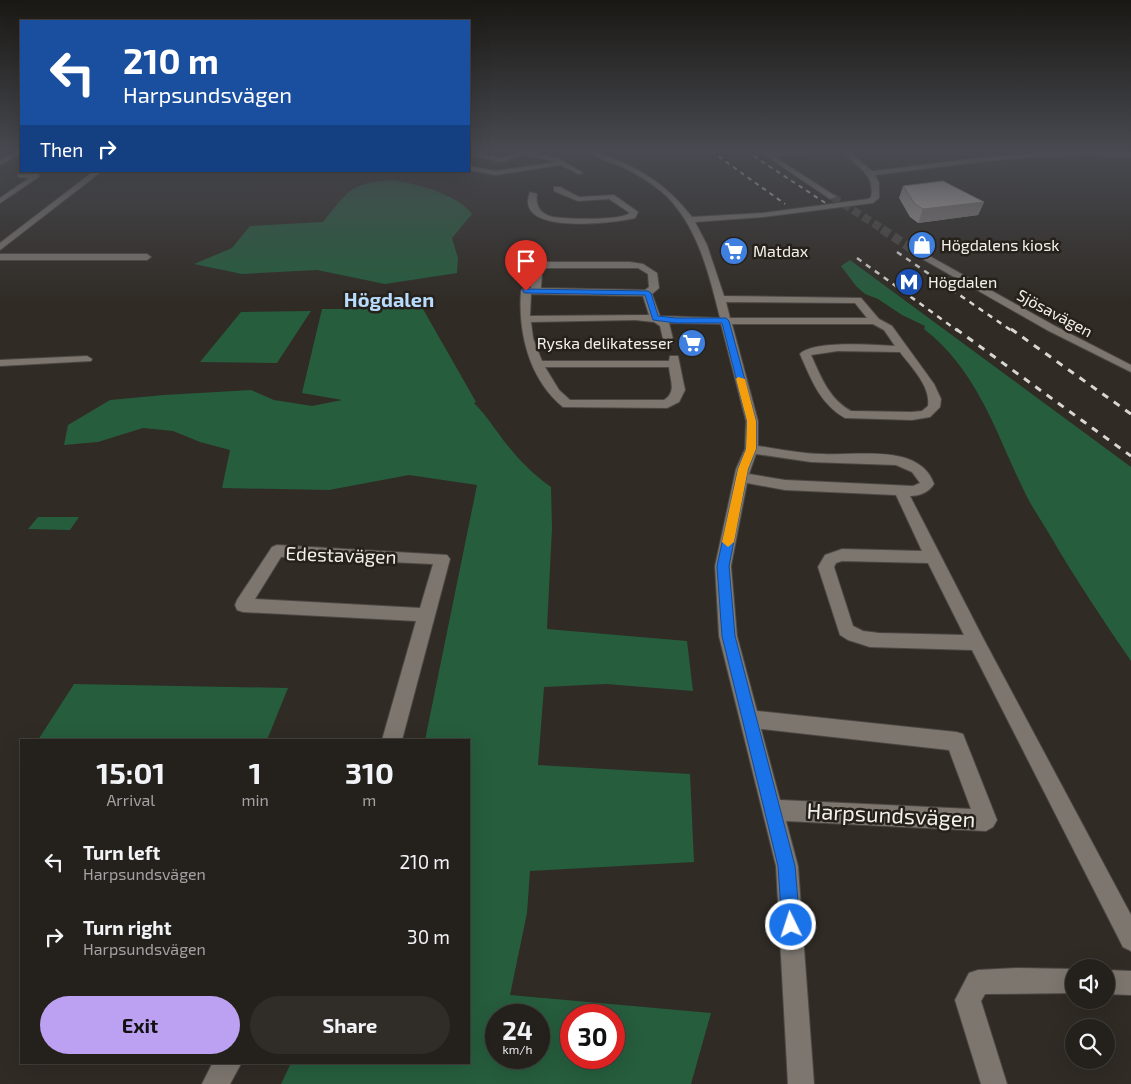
<!DOCTYPE html>
<html lang="en">
<head>
<meta charset="utf-8">
<style>
	body { margin:0; font-family:"Exo 2",sans-serif; background:#302d29; color:#f1f3f6; height:100vh; display:flex; flex-direction:column; font-size:19px; white-space:nowrap }
	* { box-sizing:border-box; margin:0 }
	p { font-size:16px; color:#a3a3a3 }
	.icon { flex:none; width:28px; height:28px; fill:none; stroke:currentColor; stroke-width:2; stroke-linecap:round; stroke-linejoin:round }
	.map { position:relative; flex:1; overflow:hidden }
	.side { position:absolute; left:20px; top:739px; width:450px; height:325px; display:flex; flex-direction:column; background:#24201c; border-radius:0px; box-shadow:0 5px 20px #0002,0 0 0 1px #413e3b }
	.side>* { flex:none }
	.top-card { position:absolute; left:20px; top:20px; width:450px; height:152px; border-radius:0px; box-shadow:0 5px 20px #0002,0 0 0 1px #413e3b; background:#1a4fa0; color:#fff; overflow:hidden }
	.controls { position:absolute; left:1065px; top:959px; display:grid; gap:10px }
	.controls a { display:grid; place-items:center; width:50px; height:50px; border-radius:50%; background:#24201c; box-shadow:0 5px 20px #0002,0 0 0 1px #413e3b; font-size:25px }
	.speed { position:absolute; left:485px; top:1004px; display:flex; gap:10px; font-size:25px; font-weight:700; text-align:center }
	.speed>* { display:grid; place-content:center; width:65px; height:65px; border-radius:50%; background:#24201c; box-shadow:0 5px 20px #0002,0 0 0 1px #413e3b; line-height:1 }
	.speed small { font-size:12px; font-weight:400 }
	.speed .limit { border:8px solid #d22; background:#fff; color:#111 }
	.pin { position:absolute; display:grid; place-items:center; width:42px; height:42px; color:#fff; margin:-51px -21px; border-radius:50% 50% 50% 0; rotate:-45deg; box-shadow:0 0 5px #0007 }
	.pin .icon { rotate:45deg }
	.me { position:absolute; width:55px; margin:-28px; rotate:356deg; stroke-linejoin:round; filter:drop-shadow(0 0 4px #0008) }
	.turn { display:flex; align-items:center; gap:18px; height:105px; padding:0 20px; font-size:22px }
	.turn .icon { width:65px; height:65px; stroke-width:2.5 }
	.turn b { display:block; font-size:35px; line-height:42px }
	.then { display:flex; align-items:center; height:48px; padding:0 20px; background:#0003; gap:10px; font-size:19px }
	.eta { display:flex; justify-content:space-evenly; align-items:center; height:85px; text-align:center }
	.eta b { font-size:30px; font-weight:700; line-height:35px }
	.cta { display:flex; gap:10px; margin-top:auto; padding:10px 20px }
	.cta a { flex:1; height:58px; border-radius:30px; background:#bca0f2; color:#111; font-size:20px; font-weight:700; line-height:58px; text-align:center }
	.cta a+a { background:#302d29; color:#f1f3f6 }
	ul { padding:0; list-style:none }
	li { display:flex; align-items:center; gap:15px; height:75px; padding:0 20px }
	li div { flex:1 }
	li b { display:block; font-size:19px }
	li em { font-style:normal }
	.map>svg:first-child { display:block }
</style>
</head>
<body>
<div class="map">
<svg width="1131" height="1084" viewBox="0 0 1131 1084">
	<rect width="100%" height="100%" fill="#302b25"/>
	<path fill="#265d3d" fill-rule="evenodd" d="M 393,180 C 415,183 459,195 472,214 L 452,238 L 458,258 L 457,273 L 385,284 L 317,270 L 242,274 L 194,264 L 232,248 L 250,226 L 323,222 C 350,190 349,183 393,180 Z
		M 850,260 L 1131,467 L 1131,661 C 1103,620 1076,580 1051,537 C 1043,523 1033,509 1026,495 C 996,434 979,372 924,329 L 925,326 L 902,315 L 878,299 L 865,294 L 856,286 L 841,266 Z
		M 322,309 L 423,309 L 476,402 L 474,403 C 487,416 496,431 508,446 C 521,462 534,475 551,487 L 552,528 L 547,629 L 687,641 L 693,691 L 606,684 L 544,687 L 538,765 L 690,774 L 694,862 L 530,871 L 527,913 L 510,995 L 711,1013 L 691,1084 L 281,1084 L 291,1063 L 469,1062 L 469,740 L 425,740 L 477,485 L 409,475 L 329,490 L 222,488 L 230,450 L 200,442 L 173,431 L 143,428 L 98,442 L 64,445 L 68,425 L 110,400 L 164,395 L 251,390 L 274,400 L 312,406 L 342,400 L 302,393 ZM 496,1015 L 539,1015 L 539,1058 L 496,1058 ZM 571,1015 L 614,1015 L 614,1058 L 571,1058 Z
		M 311,311 L 277,363 L 200,362 L 241,312 Z
		M 38,517 L 79,517 L 70,530 L 28,529 Z
		M 74,684 L 288,688 L 267,740 L 38,740 Z"/>
	<g fill="none" stroke-linecap="round" stroke-linejoin="round">
		<path stroke="#4d4943" stroke-width="8" stroke-dasharray="8 4" stroke-linecap="butt" d="M 833,197 L 884,230"/>
		<path stroke="#4d4943" stroke-width="9" stroke-dasharray="9 4.5" stroke-linecap="butt" d="M 882,229 L 915,251"/>
		<defs>
			<path id="minor" d="M 17,151 L 21,151 L 21,154 L 0,165 L 0,160 Z
				M 523,151 L 560,159 L 583,173 L 578,174 L 561,165 L 496,175 L 469,170 L 469,166 L 496,171 L 556,162 L 525,154 L 502,162 L 474,156 L 477,154 L 502,158 Z
				M 587,151 C 596,150 604,154 612,158 C 647,172 669,188 692,217 L 763,213 L 868,199 L 871,197 C 876,173 855,167 843,151 L 849,151 L 872,171 C 959,161 1044,146 1131,153 L 1131,157 C 1045,150 961,165 875,175 L 879,183 L 879,198 L 873,203 L 763,217 L 695,222 L 707,245 L 724,296 L 861,298 L 879,319 L 892,326 L 934,384 L 941,399 L 940,407 L 930,417 L 912,420 L 845,418 C 820,404 811,379 800,354 C 813,340 875,345 895,346 L 884,330 L 873,324 L 732,324 L 758,421 L 758,446 C 779,449 801,454 823,454 C 857,456 920,443 934,484 C 929,492 920,496 910,496 L 983,638 L 1131,915 L 1131,951 L 1123,947 L 972,650 L 870,647 L 848,640 L 840,635 L 818,567 L 825,555 L 842,549 L 922,551 L 896,495 L 785,490 L 747,483 L 731,566 L 737,636 L 757,711 L 956,732 L 963,734 L 997,820 L 993,827 L 986,831 L 786,821 L 798,866 L 814,1084 L 788,1084 L 776,866 L 719,636 L 715,566 L 736,469 L 745,449 L 746,421 L 721,324 L 669,323 L 674,343 L 669,346 L 664,343 L 660,326 L 654,322 L 635,320 L 531,322 L 533,338 L 542,361 L 669,361 L 670,356 L 678,356 L 685,390 L 679,402 L 667,408 L 563,407 C 529,379 518,333 521,291 L 523,289 L 531,288 C 531,277 532,267 544,262 L 630,262 L 643,264 L 657,273 L 659,288 L 652,294 L 660,316 L 720,318 C 710,278 700,234 672,202 C 661,189 646,180 632,172 C 618,163 600,161 587,151 ZM 546,268 L 638,268 L 648,274 L 649,287 L 645,290 L 541,288 L 542,273 ZM 531,294 L 643,296 L 649,315 L 530,316 ZM 726,302 L 855,303 L 867,318 L 730,318 ZM 838,351 L 900,352 C 911,367 931,386 928,406 L 922,411 L 912,412 L 851,411 C 829,399 821,377 811,355 ZM 545,367 L 669,367 C 670,380 677,392 664,400 L 570,400 L 559,390 ZM 756,454 L 811,462 L 896,465 L 912,472 L 920,483 L 913,486 L 785,480 L 749,474 ZM 842,561 L 928,563 L 964,635 L 879,633 L 863,631 L 853,626 L 834,567 L 836,563 ZM 761,729 L 949,750 L 971,809 L 780,800 Z
				M 759,151 L 811,151 L 808,153 L 773,156 L 837,197 L 830,199 Z
				M 94,171 L 102,171 L 0,250 L 0,243 Z
				M 37,174 L 39,175 L 39,177 L 0,203 L 0,198 L 29,178 L 18,177 L 18,175 Z
				M 554,187 L 560,187 L 579,197 L 614,195 L 638,212 L 635,218 C 615,223 512,236 530,192 L 537,194 C 535,207 541,214 553,217 C 568,219 619,221 630,213 L 609,199 L 578,201 L 554,191 Z
				M 915,248 L 1055,326 L 1131,365 L 1131,372 L 1047,330 L 912,253 L 912,249 Z
				M 0,254 L 147,254 L 151,257 L 147,260 L 0,260 Z
				M 87,356 L 92,359 L 91,361 L 0,366 L 0,360 Z
				M 277,545 L 447,555 L 450,559 L 402,740 L 382,740 L 416,621 L 243,612 L 237,610 L 235,605 L 237,600 L 272,547 ZM 281,557 L 433,564 L 420,608 L 255,599 Z
				M 1017,968 L 1074,969 L 1074,993 L 985,994 L 981,1001 L 1007,1084 L 981,1084 L 955,1000 L 969,973 L 978,970 Z
				M 1106,970 L 1131,971 L 1131,995 L 1106,994 Z
				M 213,1062 L 242,1062 L 230,1084 L 202,1084 Z"/>
		</defs>
		<use href="#minor" stroke="#4d4844" stroke-width="2"/>
		<use href="#minor" fill="#7c766f" fill-rule="evenodd"/>
		<path stroke="#d9d6d1" stroke-width="2" stroke-dasharray="4.5 4.5" stroke-linecap="butt" d="M 711,151 L 785,204
			M 746,151 L 827,204"/>
		<path stroke="#d9d6d1" stroke-width="2.5" stroke-dasharray="5.5 5.5" stroke-linecap="butt" d="M 897,252 L 1012,331
			M 857,258 L 958,331"/>
		<path stroke="#d9d6d1" stroke-width="3" stroke-dasharray="7 7" stroke-linecap="butt" d="M 956,329 L 1131,456
			M 1011,329 L 1131,414"/>
	</g>
	<path fill="#a8a09b" d="M 903,186 L 984,202 L 978,215 L 918,223 L 910,217 L 899,198 Z"/>
	<path fill="#88827e" d="M 984,202 L 978,215 L 918,223 L 923,209 Z"/>
	<path fill="#c3bab4" stroke="#88827e" d="M 943,181 L 984,202 L 923,209 L 915,204 L 903,186 Z"/>
	<linearGradient id="sky" x2="0" y2="1"><stop stop-color="#1a1814"/><stop offset="0.5" stop-color="#484a51"/><stop offset="1" stop-color="#484a51" stop-opacity="0"/></linearGradient>
	<rect width="1131" height="302" fill="url(#sky)"/>
	<path fill="#1a73e8" stroke="#114b97" d="M 523,289 L 648,291 L 651,293 L 658,316 L 676,318 L 726,318 L 729,321 L 756,421 L 756,449 L 748,469 L 729,566 L 735,636 L 795,866 L 800,925 L 797,932 L 791,934 L 784,932 L 782,925 L 778,866 L 722,636 L 717,566 L 738,469 L 746,449 L 747,421 L 722,323 L 676,323 L 653,320 L 645,295 L 526,293 L 523,292 Z"/>
	<path fill="#f59e0b" d="M 738,377 L 745,379 L 756,421 L 756,449 L 748,469 L 734,542 L 728,547 L 722,542 L 738,469 L 746,449 L 747,421 L 736,379 Z"/>
	<defs>
		<symbol id="shop-disc" viewBox="-11 -11 22 22"><circle r="9.5" fill="#3f7fe0" stroke="#26211b"/><path d="M-5-2.5h2.3a2.7 3.5 0 0 1 5.4 0H5L5.5 6h-11ZM-1.5-2.5h3a1.5 2.3 0 0 0-3 0Z" fill="#fff"/></symbol>
		<symbol id="supermarket-disc" viewBox="-11 -11 22 22"><circle r="9.5" fill="#3f7fe0" stroke="#26211b"/><path d="M-6-5.5h2.5l.6 2H6L4.5 2H-2.5L-4.4-4H-6ZM-1.5 3.2a1.3 1.3 0 1 0 .1 0ZM3 3.2a1.3 1.3 0 1 0 .1 0Z" fill="#fff"/></symbol>
		<symbol id="metro-disc" viewBox="-11 -11 22 22"><circle r="9.5" fill="#1a4fb4" stroke="#26211b"/><path d="M-5.5 5V-5H-3L0 0L3-5H5.5V5H3V-.5L0 4L-3-.5V5Z" fill="#fff"/></symbol>
	</defs>
	<g fill-rule="evenodd">
		<use href="#shop-disc" x="906" y="229" width="32" height="32"/>
		<use href="#supermarket-disc" x="718" y="235" width="32" height="32"/>
		<use href="#metro-disc" x="893" y="266" width="32" height="32"/>
		<use href="#supermarket-disc" x="676" y="327" width="32" height="32"/>
	</g>
	<g text-anchor="middle" stroke-width="5" stroke-linejoin="round" paint-order="stroke">
		<g font-size="16" fill="#f4f1ed" stroke="#26211b" text-anchor="start">
			<text x="941" y="251">Högdalens kiosk</text>
			<text x="753" y="257">Matdax</text>
			<text x="928" y="288">Högdalen</text>
			<text x="673" y="349" text-anchor="end">Ryska delikatesser</text>
		</g>
		<g font-size="16" fill="#f4f1ed" stroke="#26211b">
			<text transform="translate(1055 313) rotate(28)" y="6">Sjösavägen</text>
		</g>
		<g font-size="19" fill="#f4f1ed" stroke="#26211b">
			<text transform="translate(341 555) rotate(2)" y="7">Edestavägen</text>
		</g>
		<g font-size="20" font-weight="bold" fill="#b8dcfd" stroke="#26211b">
			<text x="389" y="307">Högdalen</text>
		</g>
		<g font-size="22" fill="#f4f1ed" stroke="#26211b">
			<text transform="translate(891 815) rotate(3)" y="8">Harpsundsvägen</text>
		</g>
	</g>
</svg>
<div class="controls">
<a><svg class="icon" aria-label="sound" viewBox="0 0 24 24"><path d="M4 9h4l5-4v14l-5-4H4zM17 9q2 3 0 6"/></svg></a>
<a><svg class="icon" aria-label="search" viewBox="0 0 24 24"><circle cx="10" cy="10" r="6"/><path d="M15 15l6 6"/></svg></a>
</div>
<div class="speed"><div>24<small>km/h</small></div><div class="limit">30</div></div>
<div class="pin" style="left:526px;top:291px;background:#d93025"><svg class="icon" aria-label="arrive" viewBox="0 0 24 24"><path d="M6 21V4h12l-3 4 3 4H6"/></svg></div>
<svg class="me" style="left:791px;top:925px" viewBox="-20 -20 40 40"><circle r="17" fill="#1a73e8" stroke="#fff" stroke-width="3"/><path d="M0-11L8 9 0 5-8 9z" fill="#fff"/></svg>
<div class="top-card">
<div class="turn"><svg class="icon" aria-label="left" viewBox="0 0 24 24"><path d="M17 20v-9H6M10 6l-5 5 5 5"/></svg><div><b>210 m</b>Harpsundsvägen</div></div>
<div class="then">Then<svg class="icon" aria-label="right" viewBox="0 0 24 24"><path d="M7 20v-9h11M14 6l5 5-5 5"/></svg></div>
</div>
<section class="side">
<div class="eta">
<div><b>15:01</b><p>Arrival</p></div>
<div><b>1</b><p>min</p></div>
<div><b>310</b><p>m</p></div>
</div>
<ul>
<li><svg class="icon" aria-label="left" viewBox="0 0 24 24"><path d="M17 20v-9H6M10 6l-5 5 5 5"/></svg><div><b>Turn left</b><p>Harpsundsvägen</p></div><em>210 m</em></li>
<li><svg class="icon" aria-label="right" viewBox="0 0 24 24"><path d="M7 20v-9h11M14 6l5 5-5 5"/></svg><div><b>Turn right</b><p>Harpsundsvägen</p></div><em>30 m</em></li>
</ul>
<div class="cta"><a>Exit</a><a>Share</a></div>
</section>
</div>
</body>
</html>
